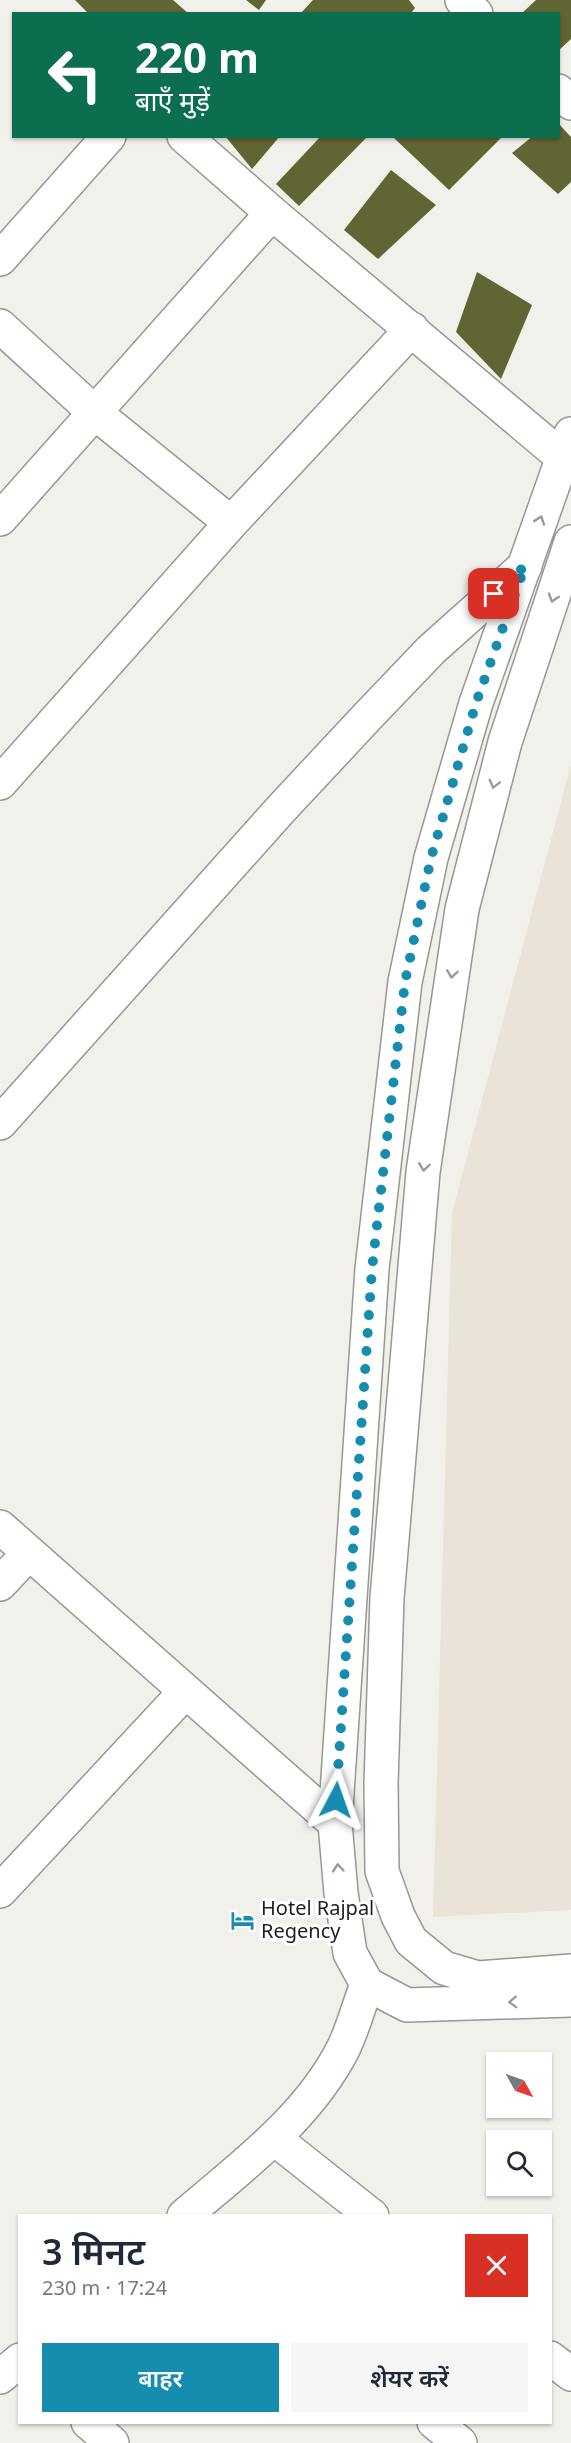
<!DOCTYPE html>
<html lang="hi">
<head>
<meta charset="utf-8">
<style>
	body { margin:0; font-family:"Noto Sans","Noto Sans Devanagari",sans-serif; background:#f6f6f7; color:#1f2937; height:100vh; display:flex; flex-direction:column; font-size:22px; white-space:nowrap }
	* { box-sizing:border-box; margin:0 }
	p { font-size:20px; color:#747a83 }
	.icon { flex:none; width:33px; height:33px; fill:none; stroke:currentColor; stroke-width:2; stroke-linecap:round; stroke-linejoin:round }
	.map { position:relative; flex:1; overflow:hidden }
	.side { position:absolute; left:18px; top:2214px; width:534px; height:210px; display:flex; flex-direction:column; background:#fff; border-radius:0px; box-shadow:0 2px 4px #0004 }
	.side>* { flex:none }
	.hud { position:absolute; left:12px; top:12px; width:548px; height:126px; border-radius:0px; box-shadow:0 2px 4px #0004; background:#0b6e4f; color:#fff; overflow:hidden }
	.needle { width:39px; rotate:130deg }
	.tools { position:absolute; left:486px; top:2052px; display:grid; gap:12px }
	.tools a { display:grid; place-items:center; width:66px; height:66px; border-radius:0px; background:#fff; box-shadow:0 2px 4px #0004; font-size:30px }
	.pin { position:absolute; display:grid; place-items:center; width:51px; height:51px; color:#fff; margin:-26px; border-radius:12px; box-shadow:0 3px 9px #0006 }
	.me { position:absolute; width:66px; margin:-33px; rotate:4deg; stroke-linejoin:round; filter:drop-shadow(0 0 4px #0008) }
	.turn { display:flex; align-items:center; gap:21px; height:126px; padding:0 24px; font-size:27px }
	.turn .icon { width:78px; height:78px; stroke-width:2.5 }
	.turn b { display:block; font-size:42px; line-height:51px }
	.round { display:grid; place-items:center; flex:none; width:63px; height:63px; border-radius:0px; background:#f6f6f7 }
	.head { display:flex; align-items:center; justify-content:space-between; height:102px; padding:0 24px }
	h1 { font-size:36px; font-weight:600; line-height:45px }
	.primary-button { display:flex; gap:12px; margin-top:auto; padding:12px 24px }
	.primary-button a { flex:1; height:69px; border-radius:0px; background:#168caf; color:#fff; font-size:24px; font-weight:600; line-height:69px; text-align:center }
	.primary-button a+a { background:#f6f6f7; color:#1f2937 }
	.map>svg:first-child { display:block }
</style>
</head>
<body>
<div class="map">
<svg width="571" height="2443" viewBox="0 0 571 2443">
	<rect width="100%" height="100%" fill="#f2f0eb"/>
	<path fill="#eae3d8" d="M 571,764 L 571,1910 L 433,1917 L 452,1213 Z"/>
	<path fill="#616433" d="M 75,0 L 173,0 L 189,14 L 89,14 Z
		M 246,0 L 266,0 L 259,10 Z
		M 313,0 L 409,0 L 415,8 L 410,14 L 300,14 Z
		M 536,0 L 571,0 L 571,39 L 558,51 L 558,14 L 521,14 Z
		M 558,123 L 571,137 L 571,182 L 558,194 L 512,153 L 533,136 L 558,136 Z
		M 225,136 L 280,136 L 252,169 Z
		M 321,136 L 368,136 L 299,206 L 276,184 Z
		M 396,136 L 503,136 L 449,190 L 394,138 Z
		M 391,170 L 436,205 L 378,259 L 344,230 Z
		M 477,272 L 532,305 L 501,379 L 456,332 Z"/>
	<g fill="none" stroke-linecap="round" stroke-linejoin="round">
		<defs>
			<path id="street" d="M 462,0 L 476,14
				M 558,91 L 571,103
				M 184,136 L 272,213 L 562,457
				M 0,259 L 109,136
				M 0,326 L 94,412 L 231,523
				M 0,519 L 272,213
				M 0,783 L 231,523 L 412,329
				M 0,1123 L 282,808 L 366,718 L 431,650 L 525,566
				M 0,1527 L 335,1823
				M 0,1584 L 29,1553
				M 0,1891 L 185,1692
				M 275,2139 L 372,2216
				M 184,2216 C 242,2166 307,2119 343,2049 C 353,2029 359,2005 367,1984
				M 550,2358 L 571,2374
				M 0,2377 L 20,2360
				M 88,2422 L 112,2443
				M 434,2422 L 460,2443"/>
			<path id="secondary" d="M 571,434 L 476,703 L 431,858 L 405,982 L 372,1269 L 335,1823 L 341,1893 L 350,1953 L 367,1984 L 407,2005 L 571,2000
				M 571,542 L 505,742 L 462,909 L 423,1172 L 387,1598 L 381,1783 L 382,1871 L 398,1916 L 411,1941 L 444,1968 L 478,1978 L 571,1971"/>
		</defs>
		<use href="#street" stroke="#999793" stroke-width="36"/>
		<use href="#secondary" stroke="#999793" stroke-width="36"/>
		<use href="#street" stroke="#fff" stroke-width="33"/>
		<use href="#secondary" stroke="#fff" stroke-width="33"/>
	</g>
	<defs><path id="oneway-chevron" d="M-2-3.5L2.5 0L-2 3.5" fill="none" stroke-width="1.6" stroke-linecap="round" stroke-linejoin="round" transform="scale(1.5)"/></defs>
	<g stroke="#9a9a99">
		<use href="#oneway-chevron" transform="translate(540 520) rotate(-71)"/>
		<use href="#oneway-chevron" transform="translate(553 598) rotate(108)"/>
		<use href="#oneway-chevron" transform="translate(494 784) rotate(104)"/>
		<use href="#oneway-chevron" transform="translate(452 974) rotate(98)"/>
		<use href="#oneway-chevron" transform="translate(424 1167) rotate(98)"/>
		<use href="#oneway-chevron" transform="translate(338 1868) rotate(-95)"/>
		<use href="#oneway-chevron" transform="translate(513 2002) rotate(178)"/>
	</g>
	<g fill="none" stroke-linecap="round" stroke-linejoin="round">
		<path stroke="#168caf" stroke-width="10" stroke-dasharray="0 18" d="M 336,1800 L 372,1269 L 405,982 L 431,858 L 476,703 L 525,566 L 494,594"/>
	</g>
	<defs>
		<symbol id="hotel-bare" viewBox="-9 -9 18 18"><path d="M-6-4.5h1.5V1H6V5H4.5V3h-9V5H-6ZM-4 0a1.8 1.8 0 1 1 3.6 0ZM.5 0V-2.5h3Q6-2.5 6 0Z" fill="#168caf" stroke="#fff" stroke-width="2.5" paint-order="stroke"/></symbol>
	</defs>
	<g fill-rule="evenodd">
		<use href="#hotel-bare" x="226" y="1904" width="33" height="33"/>
	</g>
	<g text-anchor="middle" stroke-width="6" stroke-linejoin="round" paint-order="stroke">
		<g font-size="20" fill="#1f1e1d" stroke="#fff" text-anchor="start">
			<text x="261" y="1915">Hotel Rajpal<tspan x="261" dy="23">Regency</tspan></text>
		</g>
	</g>
</svg>
<div class="tools">
<a><svg class="needle" viewBox="-14 -14 28 28"><path d="M0-13l5 13h-10z" fill="#e53935"/><path d="M0 13l5-13h-10z" fill="#747a83"/></svg></a>
<a><svg class="icon" aria-label="search" viewBox="0 0 24 24"><circle cx="10" cy="10" r="6"/><path d="M15 15l6 6"/></svg></a>
</div>
<div class="pin" style="left:494px;top:594px;background:#d93025"><svg class="icon" aria-label="arrive" viewBox="0 0 24 24"><path d="M6 21V4h12l-3 4 3 4H6"/></svg></div>
<svg class="me" style="left:336px;top:1800px" viewBox="-20 -20 40 40"><path d="M0-17L14 15 0 8-14 15z" fill="#168caf" stroke="#fff" stroke-width="4"/></svg>
<div class="hud">
<div class="turn"><svg class="icon" aria-label="left" viewBox="0 0 24 24"><path d="M17 20v-9H6M10 6l-5 5 5 5"/></svg><div><b>220 m</b>बाएँ मुड़ें</div></div>
</div>
<section class="side">
<div class="head"><div><h1>3 मिनट</h1><p>230 m · 17:24</p></div><a class="round" style="background:#d93025;color:#fff"><svg class="icon" aria-label="close" viewBox="0 0 24 24"><path d="M6 6l12 12M18 6L6 18"/></svg></a></div>
<div class="primary-button"><a>बाहर</a><a>शेयर करें</a></div>
</section>
</div>
</body>
</html>
